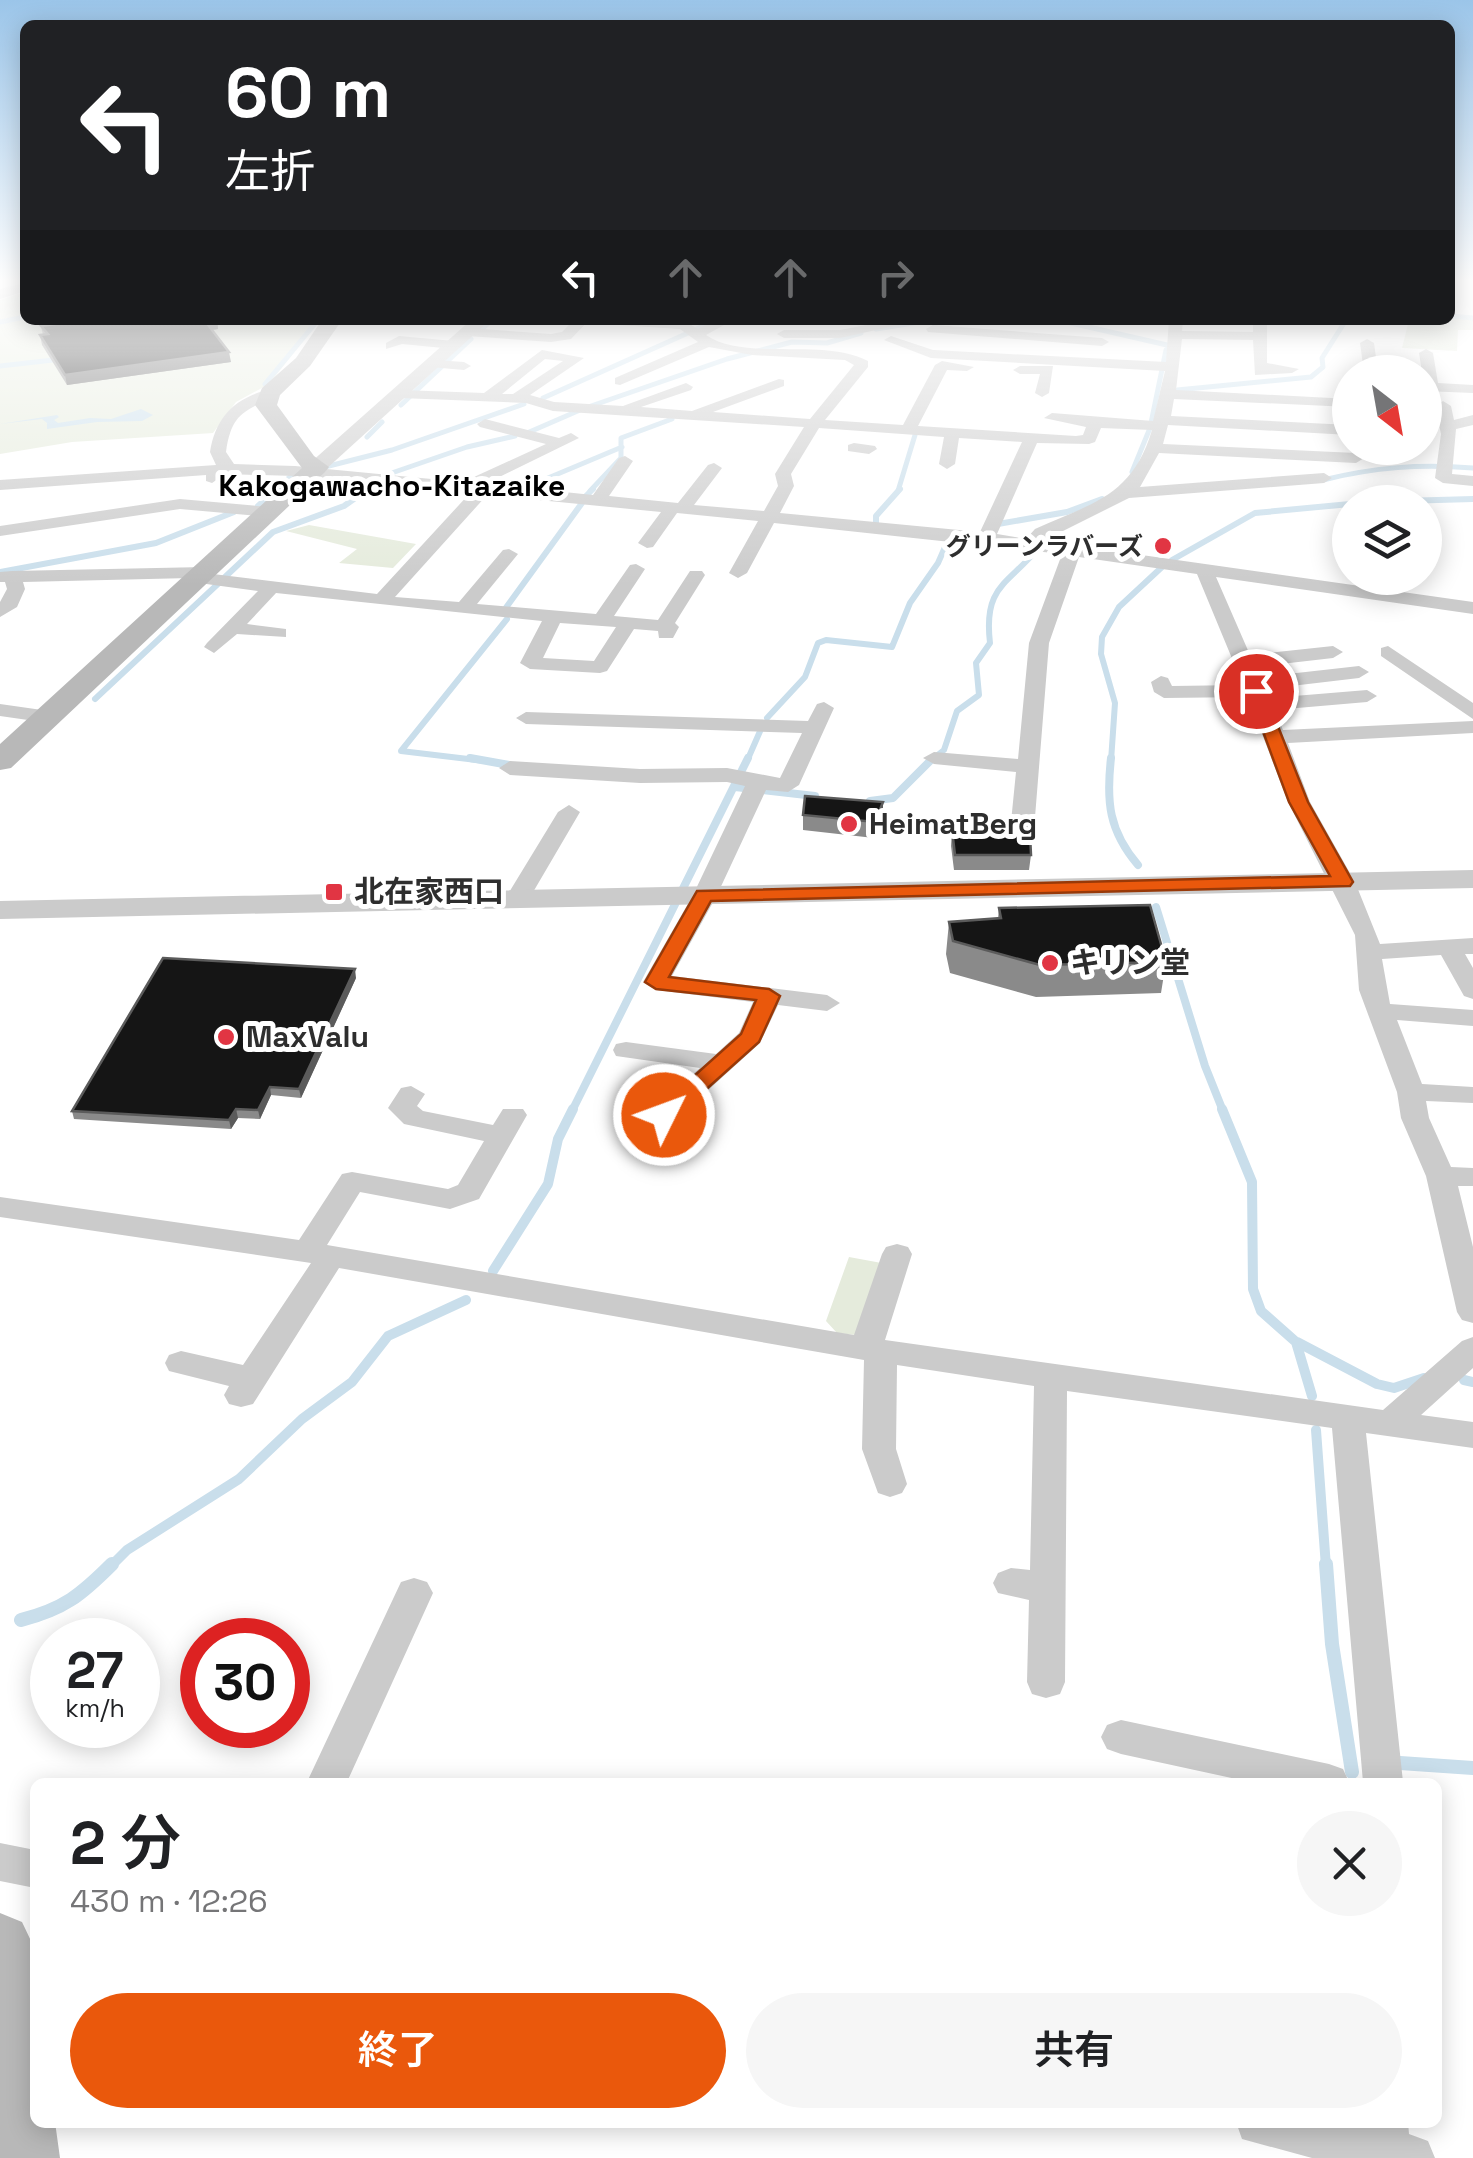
<!DOCTYPE html>
<html lang="ja">
<head>
<meta charset="utf-8">
<style>
	body { margin:0; font-family:"Space Grotesk","Noto Sans JP",sans-serif; background:#f6f6f6; color:#202124; height:100vh; display:flex; flex-direction:column; font-size:38px; white-space:nowrap }
	* { box-sizing:border-box; margin:0 }
	p { font-size:32px; color:#757577 }
	.icon { flex:none; width:55px; height:55px; fill:none; stroke:currentColor; stroke-width:2; stroke-linecap:round; stroke-linejoin:round }
	.map { position:relative; flex:1; overflow:hidden }
	.sheet { position:absolute; left:30px; top:1778px; width:1412px; height:350px; display:flex; flex-direction:column; background:#fff; border-radius:15px; box-shadow:0 5px 25px #0003 }
	.sheet>* { flex:none }
	.guide { position:absolute; left:20px; top:20px; width:1435px; height:305px; border-radius:15px; box-shadow:0 5px 25px #0003; background:#202124; color:#fff; overflow:hidden }
	.needle { width:65px; rotate:149deg }
	.buttons { position:absolute; left:1332px; top:355px; display:grid; gap:20px }
	.buttons a { display:grid; place-items:center; width:110px; height:110px; border-radius:50%; background:#fff; box-shadow:0 5px 25px #0003; font-size:50px }
	.speed { position:absolute; left:30px; top:1618px; display:flex; gap:20px; font-size:50px; font-weight:700; text-align:center }
	.speed>* { display:grid; place-content:center; width:130px; height:130px; border-radius:50%; background:#fff; box-shadow:0 5px 25px #0003; line-height:1 }
	.speed small { font-size:25px; font-weight:400 }
	.speed .limit { border:15px solid #d22; background:#fff; color:#111 }
	.pin { position:absolute; display:grid; place-items:center; width:85px; height:85px; color:#fff; margin:-42px; border:5px solid #fff; border-radius:50%; box-shadow:0 2px 10px #0007 }
	.me { position:absolute; width:110px; margin:-55px; rotate:48deg; stroke-linejoin:round; filter:drop-shadow(0 0 8px #0008) }
	.turn { display:flex; align-items:center; gap:35px; height:210px; padding:0 40px; font-size:45px }
	.turn .icon { width:130px; height:130px; stroke-width:2.5 }
	.turn b { display:block; font-size:70px; line-height:85px }
	.lanes { display:flex; align-items:center; height:95px; padding:0 40px; background:#0003; justify-content:center; gap:50px; direction:ltr }
	.lanes .off { opacity:.35 }
	.round { display:grid; place-items:center; flex:none; width:105px; height:105px; border-radius:52px; background:#f6f6f6 }
	.head { display:flex; align-items:center; justify-content:space-between; height:170px; padding:0 40px }
	h1 { font-size:60px; font-weight:600; line-height:75px }
	.cta { display:flex; gap:20px; margin-top:auto; padding:20px 40px }
	.cta a { flex:1; height:115px; border-radius:60px; background:#ea580c; color:#fff; font-size:40px; font-weight:600; line-height:115px; text-align:center }
	.cta a+a { background:#f6f6f6; color:#202124 }
	.map>svg:first-child { display:block }
</style>
</head>
<body>
<div class="map">
<svg width="1473" height="2158" viewBox="0 0 1473 2158">
	<rect width="100%" height="100%" fill="#fff"/>
	<path fill="#e5ebdc" d="M 25,292 L 25,320 L 320,320 L 269,384 L 236,402 L 213,433 L 72,442 L 0,454 L 0,300 Z
		M 1450,318 L 1473,320 L 1473,330 L 1458,330 L 1457,351 L 1402,348 L 1409,320 Z
		M 309,525 L 416,544 L 393,568 L 339,563 L 357,549 L 286,531 Z
		M 849,1257 L 887,1264 L 865,1336 L 837,1333 L 826,1321 Z"/>
	<path fill="#c9deeb" d="M 141,409 L 153,415 L 142,421 L 97,422 L 47,429 L 47,423 L 42,419 L 0,424 L 57,415 L 59,417 L 54,420 L 58,423 L 90,418 L 111,419 Z"/>
	<g fill="none" stroke-linecap="round" stroke-linejoin="round">
		<path stroke="#c9deeb" stroke-width="5" d="M 1450,316 L 1473,318
			M 1058,320 L 1167,345
			M 0,322 L 25,317
			M 482,329 L 492,320
			M 876,329 L 931,320
			M 0,366 L 62,359
			M 265,384 L 318,320
			M 1177,390 L 1311,377 L 1323,367 L 1322,358 L 1346,320
			M 543,398 L 717,320
			M 401,405 L 471,339
			M 591,406 L 727,359 L 792,342 L 827,343 L 861,333
			M 1151,423 L 1166,350
			M 527,433 L 580,410
			M 367,437 L 382,422
			M 317,469 L 392,450 L 524,404
			M 1132,472 L 1150,428
			M 383,476 L 467,447 L 515,436
			M 1323,480 C 1375,467 1420,464 1473,468
			M 274,491 L 294,473 L 302,472
			M 365,491 L 376,483
			M 517,491 L 622,447
			M 590,491 L 621,458 L 621,438 L 672,419
			M 898,491 L 915,435"/>
		<path stroke="#c9deeb" stroke-width="6" d="M 517,491 L 522,489
			M 585,497 L 593,489
			M 1365,502 L 1473,499
			M 258,506 L 277,489
			M 998,524 L 1067,512 L 1102,499
			M 876,525 L 876,516 L 900,489
			M 1172,560 L 1255,513 L 1350,504
			M 0,572 L 156,543 L 234,512
			M 225,577 L 273,532 L 344,506 L 368,489
			M 512,610 L 505,609 L 582,503
			M 95,699 L 220,582
			M 767,718 L 805,677 L 818,643 L 826,640 L 892,647 L 910,603 L 938,563 L 949,538 L 954,539
			M 485,761 L 401,751 L 507,619
			M 747,761 L 761,729
			M 930,761 L 944,750 L 957,711 L 979,695 L 976,663 L 990,643 C 983,584 1009,585 1041,545
			M 1111,761 L 1115,703 L 1101,654 L 1102,637 L 1119,607 L 1162,567"/>
		<path stroke="#c9deeb" stroke-width="8" d="M 470,758 L 509,765
			M 1111,758 C 1106,802 1109,831 1138,865
			M 735,787 L 815,796
			M 870,801 L 893,798 L 933,758
			M 1156,907 L 1205,1066 L 1223,1111
			M 572,1111 L 748,758"/>
		<path stroke="#c9deeb" stroke-width="10" d="M 1222,1109 L 1252,1182 L 1253,1289 L 1261,1311 L 1296,1342 L 1312,1396
			M 493,1271 L 548,1184 L 558,1139 L 573,1109
			M 1297,1342 L 1377,1384 L 1394,1388 L 1424,1378
			M 1464,1380 L 1473,1382
			M 1316,1430 L 1326,1567
			M 110,1567 L 127,1550 L 239,1479 L 302,1419 L 352,1382 L 388,1336 L 466,1300"/>
		<path stroke="#c9deeb" stroke-width="14" d="M 1326,1564 L 1332,1644 L 1352,1772
			M 21,1620 C 64,1609 81,1595 112,1564
			M 1400,1763 L 1473,1768"/>
		<path fill="#cbcbcb" fill-rule="evenodd" d="M 574,320 L 589,320 L 571,339 L 551,342 L 468,336 L 461,332 L 468,328 L 551,334 L 562,332 Z
			M 598,320 L 684,321 L 698,329 L 715,320 L 733,320 L 706,335 C 745,362 823,337 868,361 L 868,367 L 825,420 L 903,425 L 935,365 L 942,361 L 974,367 L 967,371 L 947,370 L 918,426 L 1076,436 L 1083,435 L 1086,427 L 1044,418 L 1052,413 L 1153,421 L 1165,371 L 931,358 L 884,340 L 891,336 L 933,350 L 1166,362 L 1169,320 L 1183,320 L 1182,331 L 1253,332 L 1253,320 L 1267,320 L 1267,363 L 1299,369 L 1292,373 L 1255,375 L 1253,340 L 1182,339 L 1176,390 L 1350,399 L 1350,407 L 1174,399 L 1171,416 L 1350,425 L 1350,435 L 1168,425 L 1163,444 L 1356,453 L 1364,458 L 1356,463 L 1159,453 L 1140,487 L 1324,473 L 1332,478 L 1324,483 L 1129,498 L 1043,541 L 1473,602 L 1473,614 L 1216,577 L 1250,655 L 1333,646 L 1343,652 L 1333,658 L 1255,667 L 1260,677 L 1359,666 L 1369,672 L 1359,678 L 1265,689 L 1269,698 L 1367,690 L 1377,696 L 1367,702 L 1274,710 L 1283,730 L 1473,721 L 1473,733 L 1288,743 L 1310,802 L 1355,882 L 1380,944 L 1473,938 L 1473,954 L 1465,954 L 1473,968 L 1473,999 L 1464,996 L 1441,955 L 1382,959 L 1390,1004 L 1473,1010 L 1473,1026 L 1397,1020 L 1422,1084 L 1473,1087 L 1473,1103 L 1426,1101 L 1429,1118 L 1451,1167 L 1473,1168 L 1473,1186 L 1458,1186 L 1473,1247 L 1473,1323 L 1462,1320 L 1457,1312 L 1426,1176 L 1401,1118 L 1397,1092 L 1359,990 L 1355,935 L 1288,802 L 1248,697 L 1164,698 L 1154,692 L 1151,682 L 1161,676 L 1168,678 L 1172,686 L 1243,685 L 1197,574 L 1079,557 L 1049,643 L 1033,842 L 1021,849 L 1009,842 L 1016,772 L 934,764 L 923,758 L 934,752 L 1018,759 L 1029,643 L 1062,554 L 774,523 L 747,573 L 738,578 L 729,573 L 758,521 L 677,513 L 653,547 L 647,548 L 638,543 L 661,512 L 487,495 L 395,597 L 459,602 L 503,550 L 509,549 L 518,554 L 477,604 L 596,614 L 630,565 L 636,564 L 645,569 L 614,616 L 658,620 L 690,571 L 702,571 L 705,575 L 675,623 L 679,627 L 673,638 L 659,638 L 658,631 L 634,629 L 607,671 L 600,673 L 530,669 L 520,663 L 542,621 L 276,593 L 247,624 L 286,629 L 286,637 L 237,634 L 214,653 L 204,647 L 207,643 L 258,591 L 199,583 L 190,578 L 23,582 L 25,589 L 17,607 L 0,617 L 0,602 L 7,589 L 5,582 L 0,582 L 0,572 L 12,571 L 205,567 L 211,568 L 213,574 L 377,594 L 470,493 L 295,476 L 225,474 L 212,483 L 206,481 L 206,475 L 0,490 L 0,480 L 216,465 L 210,452 C 216,416 235,398 270,389 L 277,393 C 247,413 232,409 226,452 L 234,464 L 295,466 L 463,482 L 546,444 L 480,427 L 477,424 L 485,419 L 559,438 L 571,433 L 579,438 L 485,484 L 593,495 L 619,458 L 625,456 L 633,461 L 609,496 L 678,503 L 708,465 L 714,463 L 722,468 L 694,505 L 764,511 L 778,486 L 775,474 L 804,427 L 553,411 L 526,403 L 400,398 L 393,394 L 400,390 L 484,393 L 542,350 L 584,358 L 530,395 L 554,402 L 623,406 L 686,383 L 693,387 L 691,390 L 641,407 L 692,411 L 779,379 L 784,380 L 784,386 L 713,412 L 810,419 L 854,365 L 845,360 L 752,355 L 709,347 L 620,385 L 615,384 L 615,378 L 698,342 L 680,329 L 605,324 ZM 545,359 L 563,361 L 513,394 L 502,394 ZM 819,428 L 944,437 L 939,464 L 947,469 L 955,464 L 959,438 L 1022,442 L 980,532 L 780,513 L 794,486 L 791,474 ZM 1101,428 L 1152,430 C 1132,497 1092,503 1035,529 L 1026,539 L 997,534 L 1037,443 L 1089,444 L 1095,442 ZM 560,623 L 616,627 L 594,661 L 543,658 Z
			M 893,320 L 921,320 L 840,338 L 784,338 L 777,334 L 784,330 L 840,330 Z
			M 1380,320 L 1402,320 L 1403,321 L 1396,325 Z
			M 933,325 L 1102,338 L 1109,342 L 1102,346 L 928,332 L 926,329 Z
			M 399,336 L 454,341 L 461,345 L 454,349 L 402,344 L 386,349 L 386,343 Z
			M 1367,339 L 1374,343 L 1378,372 L 1364,372 L 1360,343 Z
			M 1426,349 L 1433,353 L 1438,383 L 1473,385 L 1473,393 L 1425,391 L 1419,353 Z
			M 435,360 L 464,362 L 471,366 L 464,370 L 430,367 L 428,364 Z
			M 1053,366 L 1049,393 L 1042,397 L 1035,393 L 1040,374 L 1020,374 L 1013,370 L 1020,366 Z
			M 1443,401 L 1451,406 L 1454,420 L 1473,415 L 1473,425 L 1456,429 L 1452,474 L 1473,476 L 1473,486 L 1443,483 L 1435,478 L 1441,434 L 1435,406 Z
			M 854,443 L 875,446 L 877,449 L 869,454 L 848,451 L 848,445 Z
			M 180,499 L 269,507 L 278,512 L 269,517 L 180,509 L 0,536 L 0,526 Z
			M 1388,646 L 1473,703 L 1473,719 L 1381,656 L 1381,648 Z
			M 824,702 L 834,708 L 799,785 L 788,792 L 766,790 L 717,895 L 672,976 L 827,995 L 840,1003 L 827,1011 L 778,1005 L 760,1043 L 674,1121 L 654,1121 L 650,1115 L 654,1109 L 700,1068 L 616,1056 L 613,1050 L 616,1044 L 626,1042 L 716,1054 L 739,1033 L 753,1002 L 656,990 L 643,982 L 693,895 L 745,786 L 727,782 L 640,783 L 510,775 L 499,768 L 510,761 L 640,769 L 727,768 L 780,778 L 802,733 L 526,724 L 516,718 L 526,712 L 808,721 L 817,704 Z
			M 0,704 L 49,711 L 59,717 L 49,723 L 0,716 Z
			M 569,805 L 580,812 L 529,899 L 526,904 L 508,904 L 505,899 L 558,812 Z
			M 411,1086 L 425,1094 L 417,1106 L 423,1111 L 493,1125 L 503,1109 L 523,1109 L 527,1115 L 479,1199 L 450,1209 L 360,1192 L 327,1245 L 854,1335 L 882,1254 L 886,1247 L 897,1244 L 908,1247 L 912,1254 L 885,1340 L 1383,1410 L 1462,1341 L 1473,1337 L 1473,1368 L 1421,1415 L 1473,1422 L 1473,1448 L 1366,1433 L 1403,1782 L 1363,1782 L 1332,1428 L 1067,1391 L 1065,1682 L 1060,1694 L 1046,1698 L 1032,1694 L 1027,1682 L 1029,1600 L 998,1593 L 993,1583 L 998,1573 L 1011,1568 L 1030,1570 L 1034,1386 L 897,1365 L 896,1449 L 907,1484 L 902,1493 L 890,1497 L 878,1493 L 862,1449 L 864,1360 L 339,1268 L 253,1404 L 241,1407 L 229,1404 L 224,1395 L 229,1386 L 169,1371 L 165,1363 L 169,1355 L 181,1351 L 243,1365 L 311,1263 L 0,1217 L 0,1197 L 299,1240 L 342,1174 L 352,1172 L 448,1189 L 458,1185 L 484,1141 L 404,1124 L 388,1108 L 401,1088 Z
			M 414,1578 L 427,1582 L 433,1593 L 347,1782 L 307,1782 L 401,1582 Z
			M 1121,1720 L 1329,1764 L 1343,1769 L 1349,1782 L 1250,1782 L 1121,1754 L 1107,1749 L 1101,1737 L 1107,1725 Z
			M 0,1843 L 35,1850 L 35,1888 L 0,1881 Z
			M 1236,2122 L 1408,2122 L 1409,2134 L 1428,2141 L 1435,2158 L 1312,2158 L 1242,2139 Z"/>
		<path fill="#cbcbcb" fill-rule="evenodd" d="M 25,283 L 25,291 L 0,299 L 0,289 Z
			M 471,320 L 490,320 L 324,471 L 310,471 L 307,467 L 310,463 Z
			M 1473,870 L 1473,888 L 0,919 L 0,901 Z"/>
		<path fill="#b8b8b8" fill-rule="evenodd" d="M 322,320 L 342,320 L 310,366 L 280,395 L 277,405 L 314,456 L 329,467 L 325,472 L 11,768 L 0,770 L 0,744 L 302,468 L 255,405 L 262,388 L 296,358 Z
			M 0,1913 L 22,1922 L 32,1943 L 35,2122 L 55,2122 L 60,2158 L 0,2158 Z"/>
	</g>
	<path fill="#8a8a8a" d="M 217,320 L 218,329 L 212,330 L 231,362 L 67,385 L 42,345 L 40,335 L 43,335 L 41,326 Z
		M 803,815 L 883,817 L 874,838 L 803,830 Z
		M 952,830 L 1031,855 L 1029,870 L 954,870 L 951,846 Z
		M 999,908 L 1166,962 L 1161,993 L 1036,997 L 950,973 L 946,954 L 949,922 L 998,918 Z
		M 356,978 L 301,1098 L 271,1095 L 260,1119 L 238,1118 L 231,1129 L 74,1119 L 72,1111 Z"/>
	<path fill="#5b5b5b" d="M 217,320 L 218,329 L 206,331 L 205,321 Z
		M 229,352 L 231,362 L 67,385 L 65,375 Z
		M 883,802 L 883,817 L 874,838 L 875,822 Z
		M 355,969 L 356,978 L 301,1098 L 299,1089 Z
		M 270,1087 L 271,1095 L 260,1119 L 258,1110 Z
		M 236,1109 L 238,1118 L 231,1129 L 229,1120 Z"/>
	<path fill="#151515" stroke="#5b5b5b" stroke-width="2.5" d="M 82,320 L 212,320 L 205,321 L 229,352 L 65,375 L 40,335 L 48,334 L 41,326 Z
		M 805,796 L 883,802 L 875,822 L 803,815 Z
		M 952,830 L 1012,832 L 1021,837 L 1030,834 L 1031,855 L 955,855 Z
		M 1150,905 L 1166,962 L 1040,965 L 953,941 L 949,922 L 1001,918 L 999,908 Z
		M 163,958 L 355,969 L 299,1089 L 270,1087 L 258,1110 L 236,1109 L 229,1120 L 72,1111 Z"/>
	<linearGradient id="sky" x2="0" y2="1"><stop stop-color="#9bc5e9"/><stop offset="0.48" stop-color="#fff"/><stop offset="1" stop-color="#fff" stop-opacity="0"/></linearGradient>
	<rect width="1473" height="585" fill="url(#sky)"/>
	<path fill="#ea580c" stroke="#983908" stroke-width="2.5" d="M 1256,686 L 1264,691 L 1308,802 L 1353,882 L 1350,886 L 711,901 L 669,977 L 769,989 L 780,996 L 759,1042 L 672,1120 L 656,1120 L 653,1115 L 656,1110 L 741,1034 L 756,1000 L 656,989 L 645,982 L 697,891 L 1330,876 L 1289,802 L 1248,691 Z"/>
	<g fill="#e13543" stroke="#fff" stroke-width="4">
		<circle cx="1163" cy="546" r="10"/>
		<circle cx="849" cy="824" r="10"/>
		<rect x="324" y="882" width="20" height="20" rx="5"/>
		<circle cx="1050" cy="963" r="10"/>
		<circle cx="226" cy="1037" r="10"/>
	</g>
	<g text-anchor="middle" stroke-width="10" stroke-linejoin="round" paint-order="stroke">
		<g font-size="25" font-weight="bold" fill="#2e2e2e" stroke="#fff" text-anchor="end">
			<text x="1143" y="555">グリーンラバーズ</text>
		</g>
		<g font-size="30" font-weight="bold" fill="#000" stroke="#fff">
			<text x="392" y="496">Kakogawacho-Kitazaike</text>
		</g>
		<g font-size="30" font-weight="bold" fill="#2e2e2e" stroke="#fff" text-anchor="start">
			<text x="869" y="834">HeimatBerg</text>
			<text x="354" y="902">北在家西口</text>
			<text x="1070" y="973">キリン堂</text>
			<text x="246" y="1047">MaxValu</text>
		</g>
	</g>
</svg>
<div class="buttons">
<a><svg class="needle" viewBox="-14 -14 28 28"><path d="M0-13l5 13h-10z" fill="#e53935"/><path d="M0 13l5-13h-10z" fill="#757577"/></svg></a>
<a><svg class="icon" aria-label="layers" viewBox="0 0 24 24"><path d="M12 4l9 5-9 5-9-5zM3 14l9 5 9-5"/></svg></a>
</div>
<div class="speed"><div>27<small>km/h</small></div><div class="limit">30</div></div>
<div class="pin" style="left:1256px;top:691px;background:#d93025"><svg class="icon" aria-label="arrive" viewBox="0 0 24 24"><path d="M6 21V4h12l-3 4 3 4H6"/></svg></div>
<svg class="me" style="left:664px;top:1115px" viewBox="-20 -20 40 40"><circle r="17" fill="#ea580c" stroke="#fff" stroke-width="3"/><path d="M0-11L8 9 0 5-8 9z" fill="#fff"/></svg>
<div class="guide">
<div class="turn"><svg class="icon" aria-label="left" viewBox="0 0 24 24"><path d="M17 20v-9H6M10 6l-5 5 5 5"/></svg><div><b>60 m</b>左折</div></div>
<div class="lanes"><svg class="icon" aria-label="left" viewBox="0 0 24 24"><path d="M17 20v-9H6M10 6l-5 5 5 5"/></svg><svg class="icon off" aria-label="ahead" viewBox="0 0 24 24"><path d="M12 20V5M6 11l6-6 6 6"/></svg><svg class="icon off" aria-label="ahead" viewBox="0 0 24 24"><path d="M12 20V5M6 11l6-6 6 6"/></svg><svg class="icon off" aria-label="right" viewBox="0 0 24 24"><path d="M7 20v-9h11M14 6l5 5-5 5"/></svg></div>
</div>
<section class="sheet">
<div class="head"><div><h1>2 分</h1><p>430 m · 12:26</p></div><a class="round"><svg class="icon" aria-label="close" viewBox="0 0 24 24"><path d="M6 6l12 12M18 6L6 18"/></svg></a></div>
<div class="cta"><a>終了</a><a>共有</a></div>
</section>
</div>
</body>
</html>
